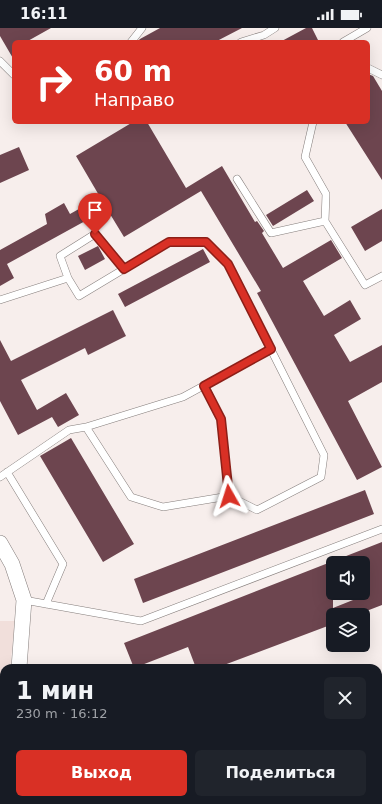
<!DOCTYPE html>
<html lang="ru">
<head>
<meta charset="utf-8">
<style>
	body { margin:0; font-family:"DejaVu Sans",sans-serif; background:#20242c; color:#f1f3f6; height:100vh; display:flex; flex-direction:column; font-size:15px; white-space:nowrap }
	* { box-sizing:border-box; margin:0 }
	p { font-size:13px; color:#9ea1a6 }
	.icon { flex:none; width:22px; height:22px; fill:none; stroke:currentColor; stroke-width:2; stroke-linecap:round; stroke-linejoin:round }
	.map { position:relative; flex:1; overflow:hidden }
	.panel { position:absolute; left:0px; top:636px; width:382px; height:140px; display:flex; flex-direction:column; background:#171b24; border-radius:12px 12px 0 0; box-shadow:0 4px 16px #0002 }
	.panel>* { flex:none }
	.hud { position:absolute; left:12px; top:12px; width:358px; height:84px; border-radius:6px; box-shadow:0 4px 16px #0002; background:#d93025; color:#fff; overflow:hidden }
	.buttons { position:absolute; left:326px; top:528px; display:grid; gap:8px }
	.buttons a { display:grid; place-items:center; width:44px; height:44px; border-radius:6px; background:#171b24; box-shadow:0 4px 16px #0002; font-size:20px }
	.pin { position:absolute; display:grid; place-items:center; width:34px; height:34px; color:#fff; margin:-41px -17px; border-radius:50% 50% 50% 0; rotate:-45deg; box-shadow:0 0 4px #0007 }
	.pin .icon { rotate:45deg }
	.me { position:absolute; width:44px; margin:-22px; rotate:354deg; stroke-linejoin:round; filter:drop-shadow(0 0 3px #0008) }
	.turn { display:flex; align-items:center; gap:14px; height:84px; padding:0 16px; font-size:18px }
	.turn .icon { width:52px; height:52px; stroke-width:2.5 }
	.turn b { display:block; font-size:28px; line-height:34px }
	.round { display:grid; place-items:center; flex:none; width:42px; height:42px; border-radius:6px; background:#20242c }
	.summary { display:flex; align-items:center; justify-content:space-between; height:68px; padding:0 16px }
	h1 { font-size:24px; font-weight:700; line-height:30px }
	.cta { display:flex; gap:8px; margin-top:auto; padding:8px 16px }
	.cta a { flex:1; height:46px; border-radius:6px; background:#d93025; color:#fff; font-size:16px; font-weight:700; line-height:46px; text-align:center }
	.cta a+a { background:#20242c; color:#f1f3f6 }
	.status { display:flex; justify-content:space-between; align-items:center; height:28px; padding:0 20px; background:#171b24; direction:ltr }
	.status svg { height:11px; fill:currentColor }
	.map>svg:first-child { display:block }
</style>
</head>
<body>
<div class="status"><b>16:11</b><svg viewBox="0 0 49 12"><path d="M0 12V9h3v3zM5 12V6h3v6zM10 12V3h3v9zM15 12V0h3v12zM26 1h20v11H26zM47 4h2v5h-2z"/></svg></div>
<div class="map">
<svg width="382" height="776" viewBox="0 0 382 776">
	<rect width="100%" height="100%" fill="#f7eeec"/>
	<path fill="#f1dfdb" d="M 0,593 L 15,593 L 10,640 L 4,640 L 4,693 L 0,730 Z"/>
	<path fill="#6d454f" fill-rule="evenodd" d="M 0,0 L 51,0 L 26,14 L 14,14 L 14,32 L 0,8 Z
		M 160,0 L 242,0 L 215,14 L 137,14 L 140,11 Z
		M 306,0 L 312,0 L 319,14 L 280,14 Z
		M 368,46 L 373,48 L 382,63 L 382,152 L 345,94 L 368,94 Z
		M 133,94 L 147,94 L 186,160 L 222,138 L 255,194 L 257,193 L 264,203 L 262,205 L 283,240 L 331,212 L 342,230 L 303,253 L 324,288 L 350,272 L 361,291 L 334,307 L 350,334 L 382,317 L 382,354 L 348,373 L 382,439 L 357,452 L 257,265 L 261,263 L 201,163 L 124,209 L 107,181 L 7,236 L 14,250 L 0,258 L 0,222 L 47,196 L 45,186 L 64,175 L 70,186 L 100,169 L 76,128 Z
		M 19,119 L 29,142 L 0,155 L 0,127 Z
		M 307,162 L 314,173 L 273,198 L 266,187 Z
		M 382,181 L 382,213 L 365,223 L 351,199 Z
		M 98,218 L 105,231 L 85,242 L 78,228 Z
		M 203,221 L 210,234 L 125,279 L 118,266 Z
		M 113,282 L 126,308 L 88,327 L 85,320 L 21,352 L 37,382 L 66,365 L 79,387 L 58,399 L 52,389 L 18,407 L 0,373 L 0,312 L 11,333 Z
		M 71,410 L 134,516 L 103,534 L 40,428 Z
		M 365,462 L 374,486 L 143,575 L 134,551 Z
		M 382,514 L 382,577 L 356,587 L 333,587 L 333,596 L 216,640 L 196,640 L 188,619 L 134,640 L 124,615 ZM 333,535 L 363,535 L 363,568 L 333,580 Z"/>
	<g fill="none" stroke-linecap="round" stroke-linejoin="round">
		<defs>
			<path id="lane" d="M 131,14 L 142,0
				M 241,14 L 264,7 L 275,0
				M 343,14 L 367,0
				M 0,33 L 14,47
				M 368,40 L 382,47
				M 313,94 L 305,129 L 326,166 L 325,193 L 365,257 L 382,248
				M 237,151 L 271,205 L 325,193
				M 68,250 L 60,228 L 95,206 L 124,241
				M 0,272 L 68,250 L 79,268 L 169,214 L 206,214 L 228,236 L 324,427 L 321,449 L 257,482 L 229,468 L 163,479 L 131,469 L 86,399 L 69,402 L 0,449
				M 204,357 L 221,391 L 229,468
				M 86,399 L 183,369 L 271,321
				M 7,444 L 63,536 L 46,576
				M 24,572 L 141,593 L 382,501
				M 378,762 L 380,776
				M 164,772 L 164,776
				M 84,776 L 85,772
				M 230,776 L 236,772"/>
			<path id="street" d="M 0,515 L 12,536 L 24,572 L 19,640
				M 4,776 L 5,772"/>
		</defs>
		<use href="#lane" stroke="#857e7c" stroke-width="8"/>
		<use href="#street" stroke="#857e7c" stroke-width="16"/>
		<use href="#lane" stroke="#fff" stroke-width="7"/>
		<use href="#street" stroke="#fff" stroke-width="15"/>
	</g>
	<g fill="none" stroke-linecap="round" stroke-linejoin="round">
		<defs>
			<path id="route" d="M 95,206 L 124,241 L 169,214 L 206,214 L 228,236 L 271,321 L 204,358 L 221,391 L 229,468"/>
		</defs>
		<use href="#route" stroke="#8d1f18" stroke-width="10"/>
		<use href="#route" stroke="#d93025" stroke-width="7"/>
	</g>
</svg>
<div class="buttons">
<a><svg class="icon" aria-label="sound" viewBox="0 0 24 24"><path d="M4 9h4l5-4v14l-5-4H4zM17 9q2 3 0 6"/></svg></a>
<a><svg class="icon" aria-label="layers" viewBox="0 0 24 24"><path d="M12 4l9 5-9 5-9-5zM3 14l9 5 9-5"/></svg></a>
</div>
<div class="pin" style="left:95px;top:206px;background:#d93025"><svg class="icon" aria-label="arrive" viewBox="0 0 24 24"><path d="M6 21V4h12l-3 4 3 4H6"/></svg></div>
<svg class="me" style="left:229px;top:468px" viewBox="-20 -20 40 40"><path d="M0-17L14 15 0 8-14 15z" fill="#d93025" stroke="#fff" stroke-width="4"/></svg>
<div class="hud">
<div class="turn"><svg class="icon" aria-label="right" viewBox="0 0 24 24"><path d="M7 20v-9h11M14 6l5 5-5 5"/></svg><div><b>60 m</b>Направо</div></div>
</div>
<section class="panel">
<div class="summary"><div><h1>1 мин</h1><p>230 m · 16:12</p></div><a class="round"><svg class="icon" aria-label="close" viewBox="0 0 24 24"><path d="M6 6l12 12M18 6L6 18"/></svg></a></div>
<div class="cta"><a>Выход</a><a>Поделиться</a></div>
</section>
</div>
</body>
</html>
